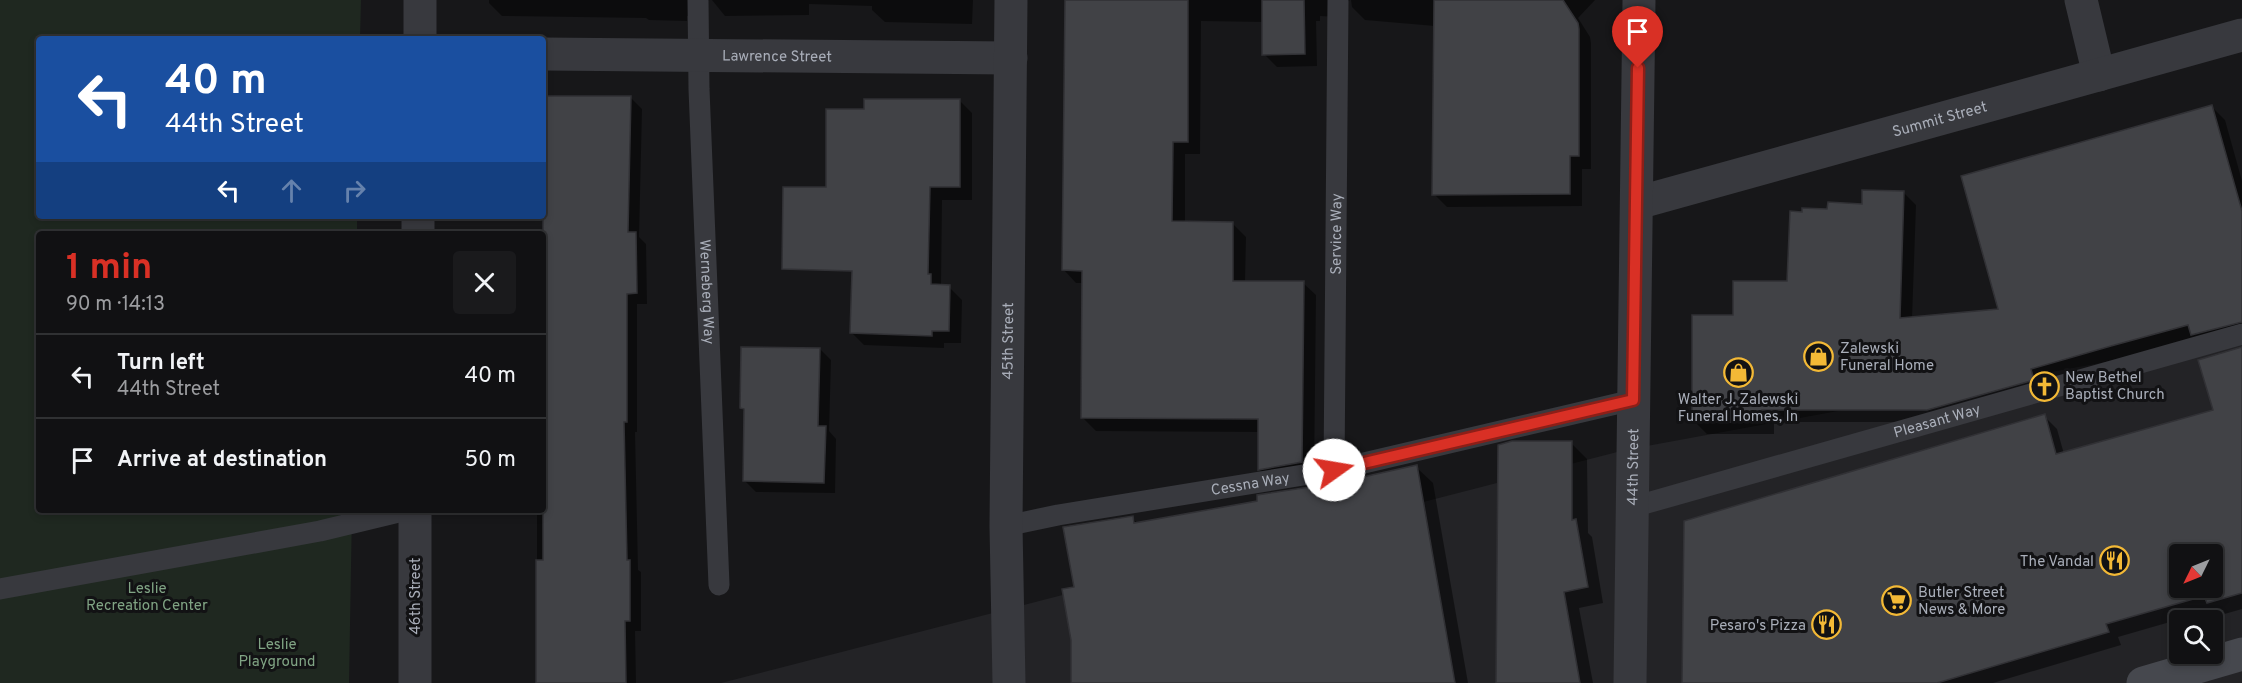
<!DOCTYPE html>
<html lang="en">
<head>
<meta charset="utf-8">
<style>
	body { margin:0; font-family:Overpass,sans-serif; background:#1a1a1c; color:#f1f3f6; height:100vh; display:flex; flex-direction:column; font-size:22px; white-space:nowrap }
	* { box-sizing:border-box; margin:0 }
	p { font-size:20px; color:#9c9da0 }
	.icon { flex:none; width:33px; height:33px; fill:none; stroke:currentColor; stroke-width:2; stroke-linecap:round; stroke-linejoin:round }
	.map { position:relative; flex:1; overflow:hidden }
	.side { position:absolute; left:36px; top:231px; width:510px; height:282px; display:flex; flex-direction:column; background:#111113; border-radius:6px; box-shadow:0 3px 9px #0003,0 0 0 2px #303133 }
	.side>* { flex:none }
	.hud { position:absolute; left:36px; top:36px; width:510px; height:183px; border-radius:6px; box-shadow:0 3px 9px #0003,0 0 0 2px #303133; background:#1a4fa0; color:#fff; overflow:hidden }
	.needle { width:39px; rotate:227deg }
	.buttons { position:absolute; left:2169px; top:544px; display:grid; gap:12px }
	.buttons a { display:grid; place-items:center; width:54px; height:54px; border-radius:6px; background:#111113; box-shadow:0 3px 9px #0003,0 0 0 2px #303133; font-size:30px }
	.pin { position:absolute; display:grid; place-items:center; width:51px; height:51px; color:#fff; margin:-62px -26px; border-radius:50% 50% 50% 0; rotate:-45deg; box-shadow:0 0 6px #0007 }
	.pin .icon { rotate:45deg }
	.me { position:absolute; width:66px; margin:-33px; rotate:77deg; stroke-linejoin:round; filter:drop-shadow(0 0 4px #0008) }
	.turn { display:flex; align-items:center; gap:21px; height:126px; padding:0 30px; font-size:27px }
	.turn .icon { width:78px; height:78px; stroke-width:2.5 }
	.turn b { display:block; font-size:42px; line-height:51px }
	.lanes { display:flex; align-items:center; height:57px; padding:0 30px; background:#0003; justify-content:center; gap:30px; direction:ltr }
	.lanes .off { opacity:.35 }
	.round { display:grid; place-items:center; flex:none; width:63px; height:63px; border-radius:6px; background:#1a1a1c }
	.head { display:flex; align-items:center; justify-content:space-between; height:102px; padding:0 30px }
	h1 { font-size:36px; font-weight:700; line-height:45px; color:#d93025 }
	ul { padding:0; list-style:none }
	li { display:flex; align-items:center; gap:18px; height:84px; padding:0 30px; border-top:2px solid #303133 }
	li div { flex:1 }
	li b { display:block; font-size:22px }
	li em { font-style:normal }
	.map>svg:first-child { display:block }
</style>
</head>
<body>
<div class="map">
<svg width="2242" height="683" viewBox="0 0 2242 683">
	<rect width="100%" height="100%" fill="#171719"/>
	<path fill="#232326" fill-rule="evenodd" d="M 2242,337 L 2242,683 L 721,683 L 1625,450 ZM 2180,555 L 2212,555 L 2212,588 L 2180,588 ZM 2180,621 L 2212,621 L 2212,654 L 2180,654 Z"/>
	<path fill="#1f2820" d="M 0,0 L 361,0 L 360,39 L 39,39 L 39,216 L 357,216 L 357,234 L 39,234 L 39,510 L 352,510 L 349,683 L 0,683 Z"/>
	<path fill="#0007" fill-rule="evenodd" d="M 489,0 L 710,0 L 705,1 L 698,16 L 687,16 L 687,21 L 649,20 L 646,18 L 502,16 L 489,3 Z
		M 712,0 L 973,0 L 972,24 L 885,22 L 872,10 L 872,6 L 809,4 L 809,15 L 725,16 Z
		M 1066,0 L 1350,0 L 1340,6 L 1338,17 L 1320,16 L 1320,21 L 1316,21 L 1317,66 L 1277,67 L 1264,54 L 1264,22 L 1201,21 L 1200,154 L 1185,154 L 1185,223 L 1233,224 L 1246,237 L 1245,282 L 1303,283 L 1316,295 L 1314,475 L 1272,482 L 1259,469 L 1260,432 L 1096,431 L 1083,418 L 1083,283 L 1076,283 L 1064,270 Z
		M 1351,0 L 1595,0 L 1578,18 L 1590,37 L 1591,43 L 1591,169 L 1582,169 L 1582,206 L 1447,207 L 1434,194 L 1435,26 L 1365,20 L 1352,7 Z
		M 543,98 L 631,98 L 642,109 L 639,237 L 646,244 L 647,304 L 637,304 L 637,432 L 635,432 L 638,570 L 641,572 L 641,631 L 635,631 L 636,683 L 537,683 L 537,510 L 543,510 Z
		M 959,100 L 972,113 L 972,200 L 942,200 L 941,285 L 949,287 L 962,300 L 961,343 L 944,343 L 944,348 L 864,345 L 852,333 Z
		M 2212,107 L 2225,120 L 2242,181 L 2242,337 L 1941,422 L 1774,422 L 1774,434 L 1707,434 L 1694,421 L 1735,316 L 1788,283 L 1829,210 L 1863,205 L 1903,192 L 1916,205 L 1912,319 L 2000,310 Z
		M 820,349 L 831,360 L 829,431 L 836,439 L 835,493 L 756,492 L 745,481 L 745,412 L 741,408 Z
		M 2242,349 L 2242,609 L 2221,615 L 2215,609 L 2118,637 L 2121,645 L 1993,683 L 1683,683 L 2044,416 L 2057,429 L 2064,454 L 2215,411 ZM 2180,555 L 2212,555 L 2212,588 L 2180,588 Z
		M 1571,443 L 1587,459 L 1588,533 L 1592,537 L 1603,603 L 1579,608 L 1593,683 L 1498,683 Z
		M 1416,467 L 1433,483 L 1468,683 L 1073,683 L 1076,588 L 1132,517 L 1138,524 L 1258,502 Z"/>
	<path fill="#414246" stroke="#313135" stroke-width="1.5" fill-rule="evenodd" d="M 1065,0 L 1188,0 L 1188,142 L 1173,142 L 1172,221 L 1233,222 L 1233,281 L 1304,281 L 1302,462 L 1258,470 L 1258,419 L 1081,418 L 1082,271 L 1062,270 Z
		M 1262,0 L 1304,0 L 1305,54 L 1262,55 Z
		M 1434,0 L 1563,0 L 1578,23 L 1579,29 L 1579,156 L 1570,156 L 1570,194 L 1432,195 Z
		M 543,96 L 631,96 L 628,232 L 636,232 L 637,293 L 627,294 L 627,422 L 624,422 L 627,560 L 630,560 L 630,621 L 625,621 L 626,683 L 536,683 L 536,560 L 543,560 Z
		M 864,99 L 960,99 L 960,187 L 930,187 L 928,274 L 931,274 L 931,284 L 950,285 L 949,331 L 932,331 L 932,336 L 850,333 L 852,271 L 782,269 L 783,187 L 826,187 L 826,109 L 864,109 Z
		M 2212,105 L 2242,211 L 2242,322 L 2191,335 L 2188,325 L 2111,346 L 2031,369 L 2034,380 L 1927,410 L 1762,410 L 1762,422 L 1692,422 L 1692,315 L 1733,315 L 1733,281 L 1787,281 L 1790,211 L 1802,212 L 1802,208 L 1827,209 L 1828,202 L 1862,204 L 1862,190 L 1904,191 L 1900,318 L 1998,309 L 1961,176 Z
		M 741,347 L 820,348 L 818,426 L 826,426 L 824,483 L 743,481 L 744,409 L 740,408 Z
		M 2242,347 L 2242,593 L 2207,603 L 2204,596 L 2106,624 L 2109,632 L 1937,683 L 1682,683 L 1684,521 L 2045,414 L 2056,454 L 2213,410 L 2198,360 ZM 2180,555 L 2212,555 L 2212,588 L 2180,588 Z
		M 1512,441 L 1572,441 L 1572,520 L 1576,519 L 1588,587 L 1564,592 L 1580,683 L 1496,683 L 1498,445 Z
		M 1417,465 L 1455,683 L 1071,683 L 1071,640 L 1062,589 L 1074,587 L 1063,527 L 1133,516 L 1134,523 L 1257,501 L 1257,495 L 1336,483 Z"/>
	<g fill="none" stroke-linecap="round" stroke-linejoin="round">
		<g stroke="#38393e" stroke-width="21">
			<path id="s1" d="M 698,0 L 699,89 L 719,585"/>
			<path id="s2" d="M 1334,470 L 1338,0"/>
			<path id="s3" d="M 1633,507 L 2242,334"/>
			<path id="s4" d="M 1006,526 L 1058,515 L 1334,470 L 1633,400"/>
			<path d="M 0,589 L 320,531 L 407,510"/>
		</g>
		<g stroke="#38393e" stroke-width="33">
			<path d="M 420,0 L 420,39"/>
			<path d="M 2081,0 L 2099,75"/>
			<path id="s5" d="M 543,54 L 1011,58"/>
			<path id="s6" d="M 1637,203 L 2242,35"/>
			<path d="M 418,234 L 418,216"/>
			<path d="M 415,510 L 415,683"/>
			<path id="s7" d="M 1009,683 L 1006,526 L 1011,0"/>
			<path id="s8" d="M 1630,683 L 1639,0"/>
		</g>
		<path stroke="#46484e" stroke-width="33" d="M 2143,683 L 2242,654"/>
	</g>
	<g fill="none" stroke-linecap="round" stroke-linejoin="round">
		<defs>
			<path id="route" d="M 1334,470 L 1633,400 L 1638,68"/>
		</defs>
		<use href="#route" stroke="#8d1f18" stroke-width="15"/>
		<use href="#route" stroke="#d93025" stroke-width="10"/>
	</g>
	<defs>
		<symbol id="shop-ring" viewBox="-11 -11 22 22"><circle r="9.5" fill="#121214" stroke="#f3b936" stroke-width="1.5"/><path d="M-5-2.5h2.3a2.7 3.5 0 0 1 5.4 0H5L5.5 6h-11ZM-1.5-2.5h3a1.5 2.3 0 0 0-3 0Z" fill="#f3b936"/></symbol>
		<symbol id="church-ring" viewBox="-11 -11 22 22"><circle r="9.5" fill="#121214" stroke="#f3b936" stroke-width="1.5"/><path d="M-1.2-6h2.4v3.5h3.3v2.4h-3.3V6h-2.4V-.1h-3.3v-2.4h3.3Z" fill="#f3b936"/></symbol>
		<symbol id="restaurant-ring" viewBox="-11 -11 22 22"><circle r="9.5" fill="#121214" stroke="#f3b936" stroke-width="1.5"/><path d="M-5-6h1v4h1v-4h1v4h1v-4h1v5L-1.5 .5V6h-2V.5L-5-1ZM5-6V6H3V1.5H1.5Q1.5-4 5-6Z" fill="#f3b936"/></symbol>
		<symbol id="supermarket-ring" viewBox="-11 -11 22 22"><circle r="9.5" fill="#121214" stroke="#f3b936" stroke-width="1.5"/><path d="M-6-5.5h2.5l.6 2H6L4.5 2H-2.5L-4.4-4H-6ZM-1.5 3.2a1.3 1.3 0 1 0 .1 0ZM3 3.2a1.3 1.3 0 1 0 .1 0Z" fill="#f3b936"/></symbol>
	</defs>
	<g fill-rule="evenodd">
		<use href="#shop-ring" x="1802" y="340" width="33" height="33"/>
		<use href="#shop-ring" x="1722" y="356" width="33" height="33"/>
		<use href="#church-ring" x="2028" y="370" width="33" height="33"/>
		<use href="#restaurant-ring" x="2098" y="544" width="33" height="33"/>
		<use href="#supermarket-ring" x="1880" y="584" width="33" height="33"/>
		<use href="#restaurant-ring" x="1810" y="608" width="33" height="33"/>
	</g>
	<g text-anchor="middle" stroke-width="6" stroke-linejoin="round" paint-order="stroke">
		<g font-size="15" fill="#a9aeb9" stroke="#121214">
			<text dy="5" stroke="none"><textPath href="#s5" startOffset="234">Lawrence Street</textPath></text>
			<text dy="5" stroke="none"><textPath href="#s6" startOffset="314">Summit Street</textPath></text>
			<text dy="5" stroke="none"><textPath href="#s2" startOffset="236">Service Way</textPath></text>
			<text dy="5" stroke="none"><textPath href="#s1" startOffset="292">Werneberg Way</textPath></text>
			<text dy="5" stroke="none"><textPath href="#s7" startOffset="342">45th Street</textPath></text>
			<text dy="5" stroke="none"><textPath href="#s3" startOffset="316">Pleasant Way</textPath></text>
			<text dy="5" stroke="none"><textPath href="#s8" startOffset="216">44th Street</textPath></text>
			<text dy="5" stroke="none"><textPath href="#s4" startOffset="248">Cessna Way</textPath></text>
			<text transform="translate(415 596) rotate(-90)" y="5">46th Street</text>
		</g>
		<g font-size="15" fill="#a9aeb9" stroke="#121214" text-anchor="start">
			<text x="1840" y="353">Zalewski<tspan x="1840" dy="17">Funeral Home</tspan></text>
			<text x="2065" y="382">New Bethel<tspan x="2065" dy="17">Baptist Church</tspan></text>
			<text x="1738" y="404" text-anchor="middle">Walter J. Zalewski<tspan x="1738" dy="17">Funeral Homes, In</tspan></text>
			<text x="2094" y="566" text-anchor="end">The Vandal</text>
			<text x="1918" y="597">Butler Street<tspan x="1918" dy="17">News &amp; More</tspan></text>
			<text x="1806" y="630" text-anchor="end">Pesaro's Pizza</text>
		</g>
		<g font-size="15" fill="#80a484" stroke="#121214">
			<text x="147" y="593">Leslie<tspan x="147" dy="17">Recreation Center</tspan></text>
			<text x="277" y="649">Leslie<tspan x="277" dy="17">Playground</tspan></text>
		</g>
	</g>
</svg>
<div class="buttons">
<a><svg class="needle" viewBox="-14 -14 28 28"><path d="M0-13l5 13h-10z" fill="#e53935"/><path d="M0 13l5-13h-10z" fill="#9c9da0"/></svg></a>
<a><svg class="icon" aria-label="search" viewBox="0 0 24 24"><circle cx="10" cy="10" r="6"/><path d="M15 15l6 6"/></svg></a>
</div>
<div class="pin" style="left:1638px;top:68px;background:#d93025"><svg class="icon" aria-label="arrive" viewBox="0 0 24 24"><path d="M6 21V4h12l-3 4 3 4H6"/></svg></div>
<svg class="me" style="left:1334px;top:470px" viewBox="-20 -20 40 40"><circle r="19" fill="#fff"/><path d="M0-13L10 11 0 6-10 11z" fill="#d93025"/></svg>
<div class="hud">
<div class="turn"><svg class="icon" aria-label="left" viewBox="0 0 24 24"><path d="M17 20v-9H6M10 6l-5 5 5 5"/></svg><div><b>40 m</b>44th Street</div></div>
<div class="lanes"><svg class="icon" aria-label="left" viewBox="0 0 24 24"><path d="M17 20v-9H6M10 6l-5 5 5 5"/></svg><svg class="icon off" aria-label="ahead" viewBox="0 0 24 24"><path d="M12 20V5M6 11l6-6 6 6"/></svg><svg class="icon off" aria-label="right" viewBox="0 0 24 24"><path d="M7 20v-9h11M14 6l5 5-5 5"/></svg></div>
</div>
<section class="side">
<div class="head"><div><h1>1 min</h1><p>90 m · 14:13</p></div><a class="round"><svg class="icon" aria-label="close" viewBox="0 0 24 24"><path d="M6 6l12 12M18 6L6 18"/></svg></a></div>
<ul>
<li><svg class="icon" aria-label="left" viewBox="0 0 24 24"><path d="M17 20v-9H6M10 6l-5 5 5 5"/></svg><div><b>Turn left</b><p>44th Street</p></div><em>40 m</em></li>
<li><svg class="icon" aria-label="arrive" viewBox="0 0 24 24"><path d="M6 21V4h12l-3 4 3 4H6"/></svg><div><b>Arrive at destination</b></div><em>50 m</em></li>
</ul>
</section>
</div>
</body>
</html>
